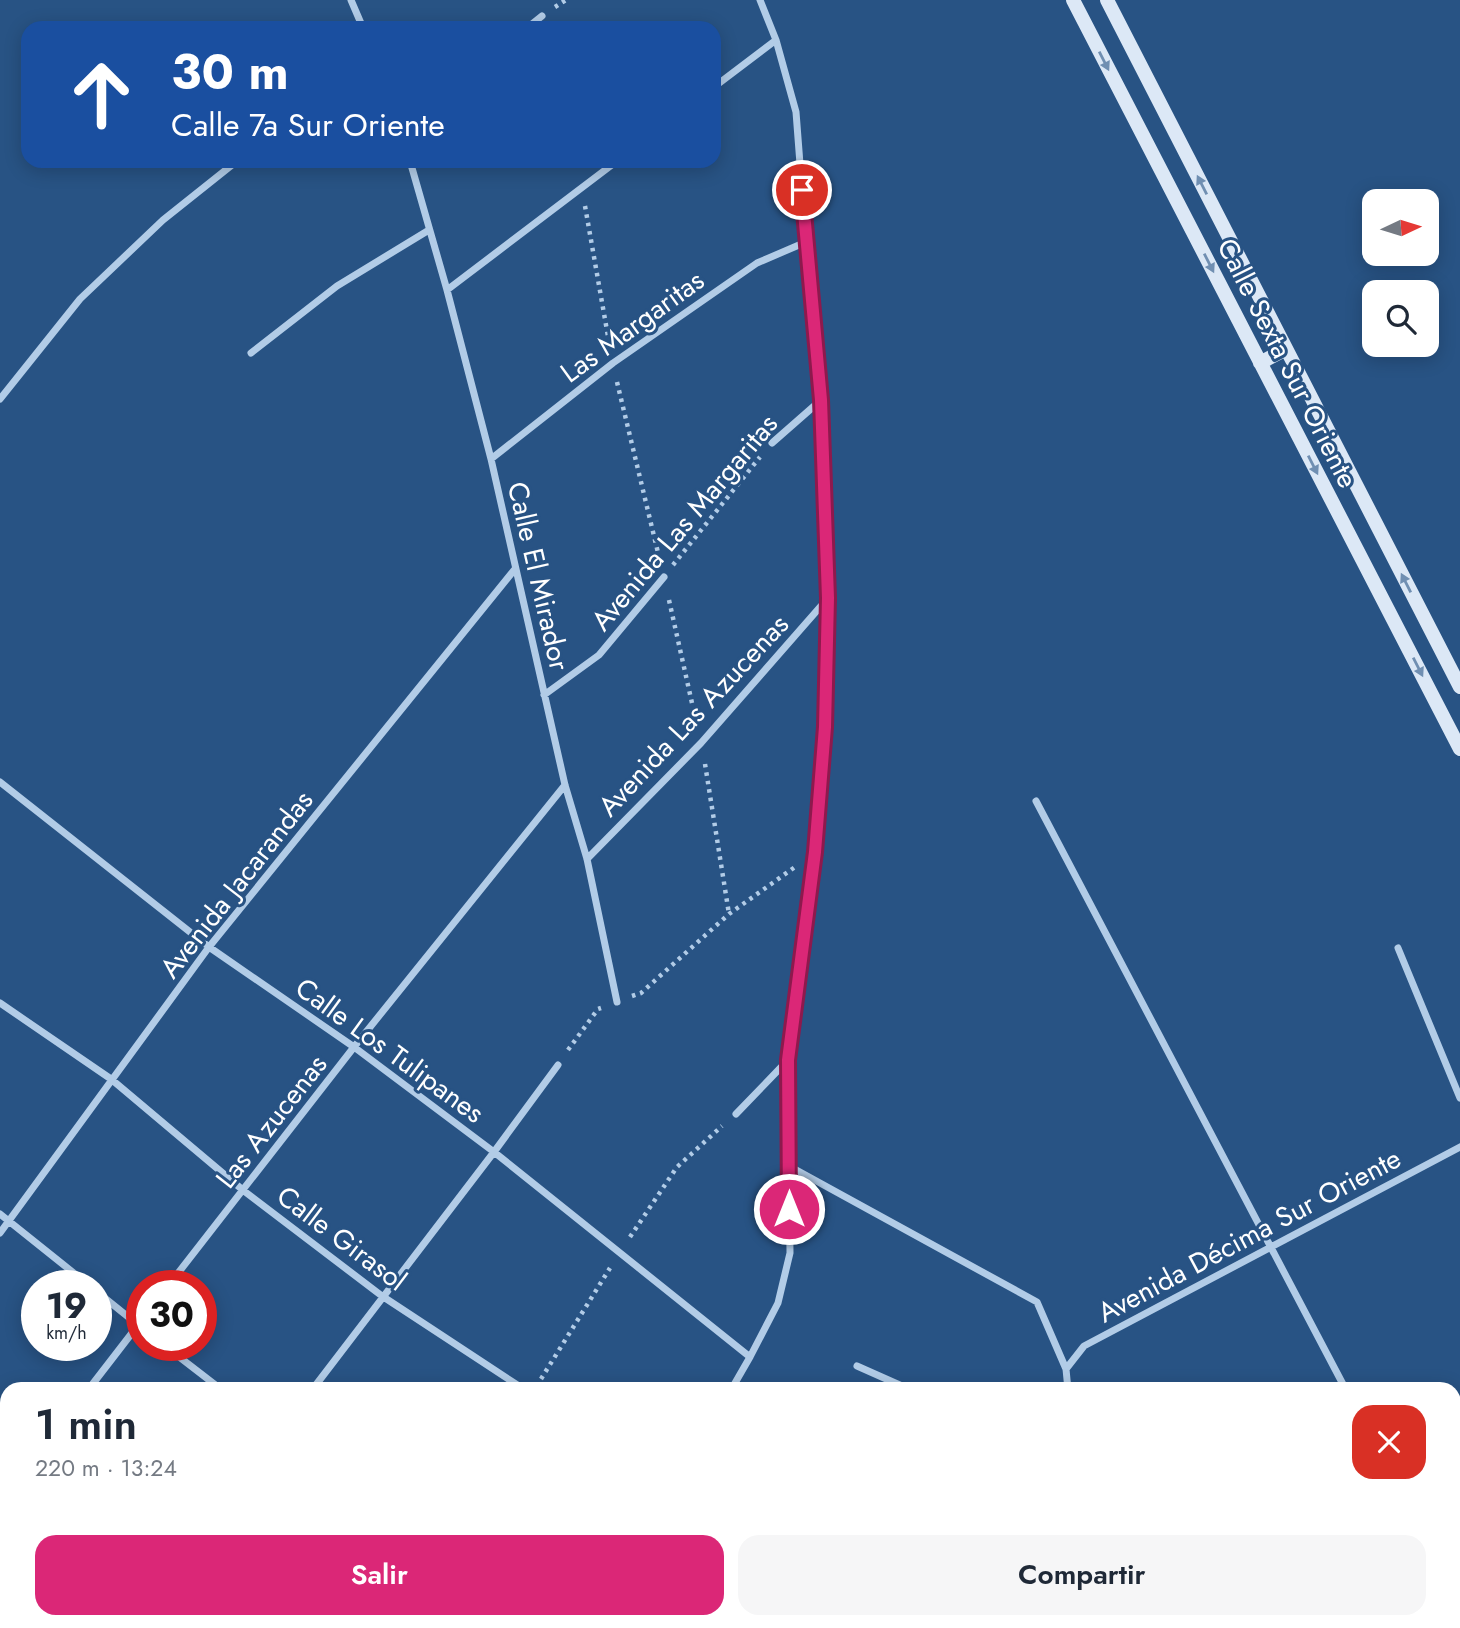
<!DOCTYPE html>
<html lang="es">
<head>
<meta charset="utf-8">
<style>
	body { margin:0; font-family:Jost,sans-serif; background:#f6f6f7; color:#1f2937; height:100vh; display:flex; flex-direction:column; font-size:26px; white-space:nowrap }
	* { box-sizing:border-box; margin:0 }
	p { font-size:23px; color:#747a83 }
	.icon { flex:none; width:38px; height:38px; fill:none; stroke:currentColor; stroke-width:2; stroke-linecap:round; stroke-linejoin:round }
	.map { position:relative; flex:1; overflow:hidden }
	.drawer { position:absolute; left:0px; top:1382px; width:1461px; height:247px; display:flex; flex-direction:column; background:#fff; border-radius:21px 21px 0 0; box-shadow:0 4px 18px #0003 }
	.drawer>* { flex:none }
	.banner { position:absolute; left:21px; top:21px; width:700px; height:147px; border-radius:21px; box-shadow:0 4px 18px #0003; background:#1a4fa0; color:#fff; overflow:hidden }
	.needle { width:46px; rotate:86deg }
	.controls { position:absolute; left:1362px; top:189px; display:grid; gap:14px }
	.controls a { display:grid; place-items:center; width:77px; height:77px; border-radius:14px; background:#fff; box-shadow:0 4px 18px #0003; font-size:35px }
	.speed { position:absolute; left:21px; top:1270px; display:flex; gap:14px; font-size:35px; font-weight:700; text-align:center }
	.speed>* { display:grid; place-content:center; width:91px; height:91px; border-radius:50%; background:#fff; box-shadow:0 4px 18px #0003; line-height:1 }
	.speed small { font-size:18px; font-weight:400 }
	.speed .limit { border:10px solid #d22; background:#fff; color:#111 }
	.pin { position:absolute; display:grid; place-items:center; width:60px; height:60px; color:#fff; margin:-30px; border:4px solid #fff; border-radius:50%; box-shadow:0 2px 7px #0007 }
	.me { position:absolute; width:77px; margin:-38px; rotate:0deg; stroke-linejoin:round; filter:drop-shadow(0 0 5px #0008) }
	.turn { display:flex; align-items:center; gap:24px; height:147px; padding:0 35px; font-size:32px }
	.turn .icon { width:91px; height:91px; stroke-width:2.5 }
	.turn b { display:block; font-size:49px; line-height:60px }
	.round { display:grid; place-items:center; flex:none; width:74px; height:74px; border-radius:21px; background:#f6f6f7 }
	.head { display:flex; align-items:center; justify-content:space-between; height:119px; padding:0 35px }
	h1 { font-size:42px; font-weight:600; line-height:52px }
	.action { display:flex; gap:14px; margin-top:auto; padding:14px 35px }
	.action a { flex:1; height:80px; border-radius:21px; background:#db2777; color:#fff; font-size:28px; font-weight:600; line-height:80px; text-align:center }
	.action a+a { background:#f6f6f7; color:#1f2937 }
	.map>svg:first-child { display:block }
</style>
</head>
<body>
<div class="map">
<svg width="1460" height="1628" viewBox="0 0 1460 1628">
	<rect width="100%" height="100%" fill="#285384"/>
	<g fill="none" stroke-linecap="round" stroke-linejoin="round">
		<path stroke="#b2cce7" stroke-width="4.5" stroke-dasharray="3.5 5" stroke-linecap="butt" d="M 555,7 L 566,0
			M 585,206 L 609,342
			M 617,382 L 660,561
			M 673,565 L 760,457
			M 669,600 L 696,721
			M 705,764 L 729,914
			M 632,996 L 641,993 L 729,914 L 795,867
			M 568,1050 L 598,1009 L 601,1008
			M 630,1237 L 677,1167 L 722,1126
			M 541,1379 L 610,1268
			M 0,1505 L 7,1495"/>
		<path stroke="#b2cce7" stroke-width="7" d="M 351,0 L 363,28
			M 527,28 L 542,16
			M 714,87 L 776,40
			M 410,161 L 447,290 L 491,459 L 565,785 L 587,859 L 617,1002
			M 447,290 L 617,161
			M 251,353 L 337,286 L 429,230
			M 0,399 L 80,299 L 163,220 L 237,161
			M 772,443 L 821,400
			M 491,459 L 613,363 L 757,263 L 806,242
			M 544,695 L 599,655 L 664,577
			M 0,782 L 209,947 L 354,1047 L 494,1152 L 750,1357
			M 1036,801 L 1346,1390
			M 587,859 L 701,743 L 828,598
			M 1398,948 L 1460,1098
			M 0,1003 L 111,1079 L 244,1191 L 382,1296 L 525,1390
			M 736,1114 L 788,1060
			M 789,1166 L 1037,1302 L 1066,1369 L 1068,1390
			M 0,1214 L 90,1286
			M 0,1233 L 209,947 L 515,569
			M 168,1286 L 354,1047 L 565,785
			M 96,1291 L 142,1328
			M 165,1346 L 222,1390
			M 857,1366 L 911,1390
			M 1066,1369 L 1084,1346 L 1460,1147
			M 88,1390 L 142,1320
			M 312,1390 L 494,1152 L 558,1065
			M 731,1390 L 750,1357 L 778,1303 L 790,1253 L 788,1060 L 815,852 L 825,727 L 828,598 L 821,400 L 806,242 L 796,112 L 776,40 L 760,0
			M 0,1425 L 7,1431
			M 1454,1595 L 1460,1606
			M 540,1622 L 570,1628
			M 849,1622 L 859,1628
			M 1194,1622 L 1197,1628
			M 694,1628 L 710,1622"/>
		<path stroke="#dce8f6" stroke-width="14" d="M 1073,0 L 1460,749
			M 1107,0 L 1460,687
			M 1260,363 L 1286,349"/>
	</g>
	<defs><path id="oneway-solid" d="M-6-.8H1V-3.2L6.5 0L1 3.2V.8H-6Z" transform="scale(1.75)"/></defs>
	<g fill="#708fb2">
		<use href="#oneway-solid" transform="translate(1104 61) rotate(63)"/>
		<use href="#oneway-solid" transform="translate(1202 185) rotate(-117)"/>
		<use href="#oneway-solid" transform="translate(1209 263) rotate(63)"/>
		<use href="#oneway-solid" transform="translate(1313 465) rotate(63)"/>
		<use href="#oneway-solid" transform="translate(1406 583) rotate(-117)"/>
		<use href="#oneway-solid" transform="translate(1418 667) rotate(63)"/>
	</g>
	<g fill="none" stroke-linecap="round" stroke-linejoin="round">
		<defs>
			<path id="route" d="M 789,1209 L 788,1060 L 815,852 L 825,727 L 828,598 L 821,400 L 802,190"/>
		</defs>
		<use href="#route" stroke="#8e194d" stroke-width="18"/>
		<use href="#route" stroke="#db2777" stroke-width="12"/>
	</g>
	<g text-anchor="middle" stroke-width="6" stroke-linejoin="round" paint-order="stroke">
		<g font-size="28" fill="#fff" stroke="#285384">
			<text transform="translate(632 326) rotate(-36)" y="10">Las Margaritas</text>
			<text transform="translate(1288 363) rotate(63)" y="10">Calle Sexta Sur Oriente</text>
			<text transform="translate(684 522) rotate(-50)" y="10">Avenida Las Margaritas</text>
			<text transform="translate(539 576) rotate(77)" y="10">Calle El Mirador</text>
			<text transform="translate(693 715) rotate(-47)" y="10">Avenida Las Azucenas</text>
			<text transform="translate(236 884) rotate(-52)" y="10">Avenida Jacarandas</text>
			<text transform="translate(390 1050) rotate(36)" y="10">Calle Los Tulipanes</text>
			<text transform="translate(271 1121) rotate(-52)" y="10">Las Azucenas</text>
			<text transform="translate(1249 1235) rotate(-28)" y="10">Avenida Décima Sur Oriente</text>
			<text transform="translate(342 1238) rotate(37)" y="10">Calle Girasol</text>
		</g>
	</g>
</svg>
<div class="controls">
<a><svg class="needle" viewBox="-14 -14 28 28"><path d="M0-13l5 13h-10z" fill="#e53935"/><path d="M0 13l5-13h-10z" fill="#747a83"/></svg></a>
<a><svg class="icon" aria-label="search" viewBox="0 0 24 24"><circle cx="10" cy="10" r="6"/><path d="M15 15l6 6"/></svg></a>
</div>
<div class="speed"><div>19<small>km/h</small></div><div class="limit">30</div></div>
<div class="pin" style="left:802px;top:190px;background:#d93025"><svg class="icon" aria-label="arrive" viewBox="0 0 24 24"><path d="M6 21V4h12l-3 4 3 4H6"/></svg></div>
<svg class="me" style="left:789px;top:1209px" viewBox="-20 -20 40 40"><circle r="17" fill="#db2777" stroke="#fff" stroke-width="3"/><path d="M0-11L8 9 0 5-8 9z" fill="#fff"/></svg>
<div class="banner">
<div class="turn"><svg class="icon" aria-label="ahead" viewBox="0 0 24 24"><path d="M12 20V5M6 11l6-6 6 6"/></svg><div><b>30 m</b>Calle 7a Sur Oriente</div></div>
</div>
<section class="drawer">
<div class="head"><div><h1>1 min</h1><p>220 m · 13:24</p></div><a class="round" style="background:#d93025;color:#fff"><svg class="icon" aria-label="close" viewBox="0 0 24 24"><path d="M6 6l12 12M18 6L6 18"/></svg></a></div>
<div class="action"><a>Salir</a><a>Compartir</a></div>
</section>
</div>
</body>
</html>
